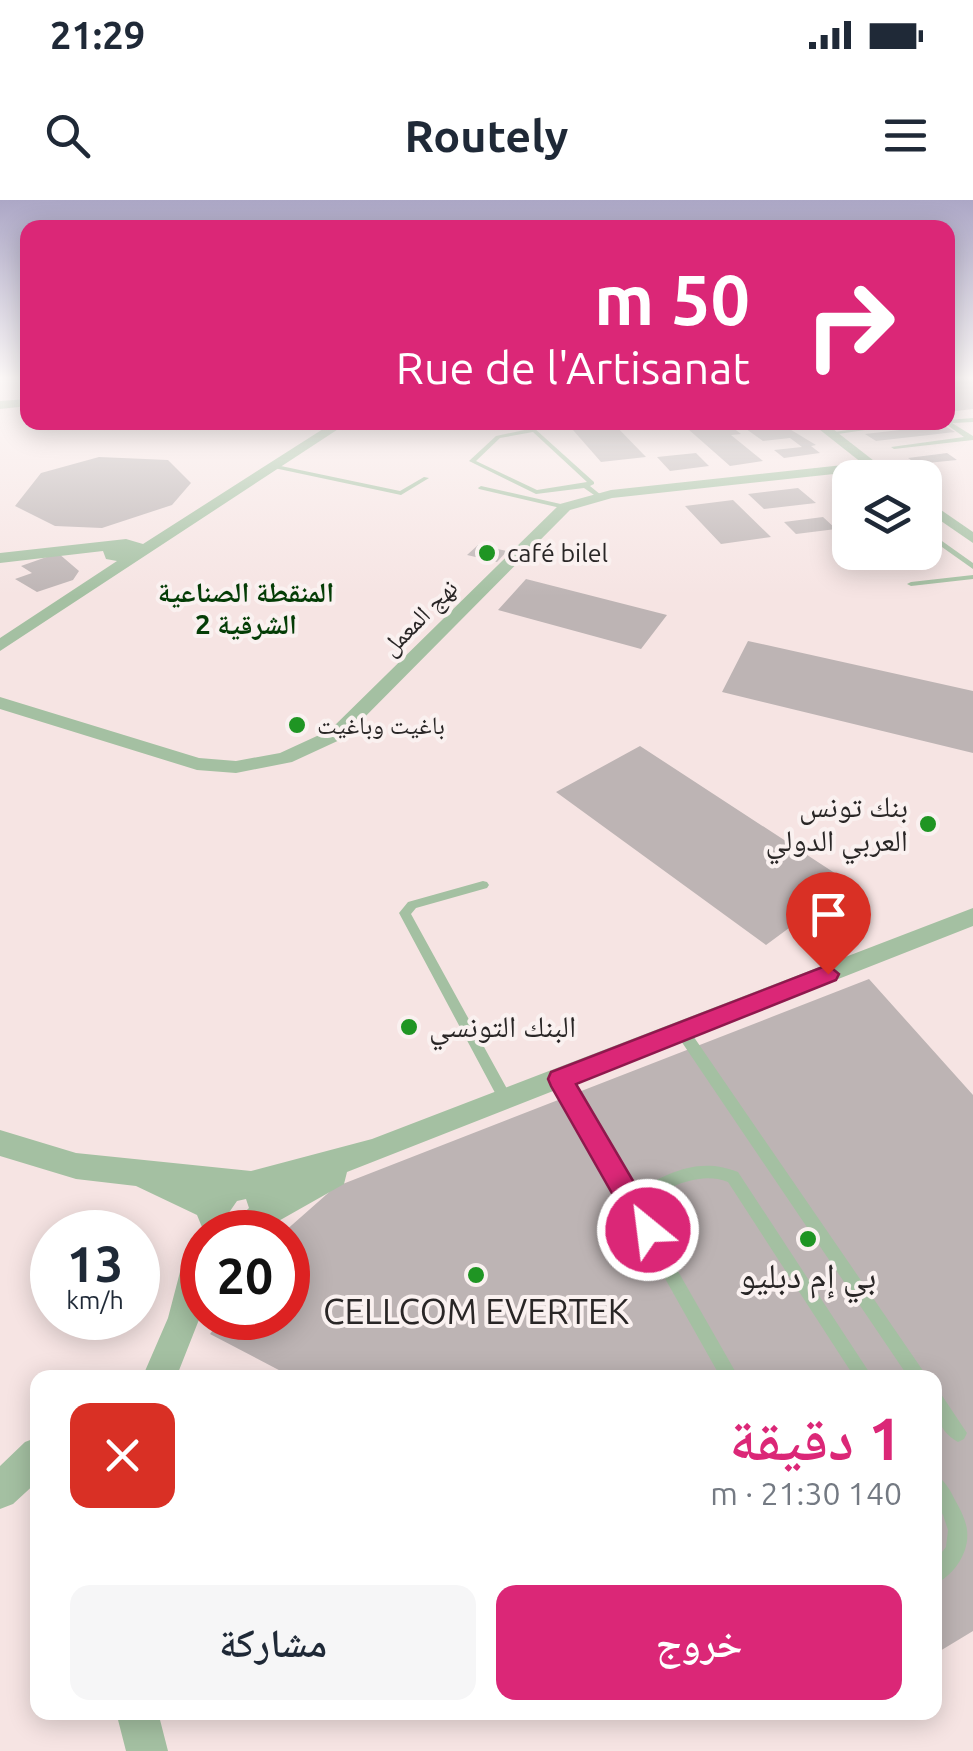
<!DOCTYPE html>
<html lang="ar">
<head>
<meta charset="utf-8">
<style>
	body { margin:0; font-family:Ubuntu,"Noto Naskh Arabic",sans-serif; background:#f6f6f7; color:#1f2937; direction:rtl; height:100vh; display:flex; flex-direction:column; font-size:38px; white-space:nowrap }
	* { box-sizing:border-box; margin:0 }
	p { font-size:32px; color:#747a83 }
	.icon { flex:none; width:55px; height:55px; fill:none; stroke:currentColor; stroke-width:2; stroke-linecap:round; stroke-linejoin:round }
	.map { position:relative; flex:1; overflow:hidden; direction:ltr }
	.panel { position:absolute; left:30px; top:1170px; width:912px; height:350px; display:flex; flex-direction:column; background:#fff; border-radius:20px; box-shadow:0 5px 25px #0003; direction:rtl }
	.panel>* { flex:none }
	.hud { position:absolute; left:20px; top:20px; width:935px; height:210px; border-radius:20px; box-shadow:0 5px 25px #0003; direction:rtl; background:#db2777; color:#fff; overflow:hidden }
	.fabs { position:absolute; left:832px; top:260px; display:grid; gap:20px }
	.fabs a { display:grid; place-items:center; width:110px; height:110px; border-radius:20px; background:#fff; box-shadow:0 5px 25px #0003; font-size:50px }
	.speed { position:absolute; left:30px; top:1010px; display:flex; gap:20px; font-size:50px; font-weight:700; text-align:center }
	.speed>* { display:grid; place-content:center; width:130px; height:130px; border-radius:50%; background:#fff; box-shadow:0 5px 25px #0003; line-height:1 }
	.speed small { font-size:25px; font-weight:400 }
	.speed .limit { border:15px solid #d22; background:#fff; color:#111 }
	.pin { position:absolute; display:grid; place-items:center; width:85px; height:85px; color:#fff; margin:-102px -42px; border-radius:50% 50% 50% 0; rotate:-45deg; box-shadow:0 0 10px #0007 }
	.pin .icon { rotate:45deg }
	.me { position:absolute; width:110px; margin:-55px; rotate:331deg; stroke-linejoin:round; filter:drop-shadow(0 0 8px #0008) }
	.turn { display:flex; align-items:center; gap:35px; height:210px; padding:0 40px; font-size:45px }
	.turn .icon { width:130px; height:130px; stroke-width:2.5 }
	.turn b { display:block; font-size:70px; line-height:85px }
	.round { display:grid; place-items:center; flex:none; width:105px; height:105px; border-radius:20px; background:#f6f6f7 }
	.summary { display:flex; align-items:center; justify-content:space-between; height:170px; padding:0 40px }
	h1 { font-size:60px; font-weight:600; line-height:75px; color:#db2777 }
	.button { display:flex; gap:20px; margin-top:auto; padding:20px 40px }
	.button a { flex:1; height:115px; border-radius:20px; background:#db2777; color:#fff; font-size:40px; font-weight:600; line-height:115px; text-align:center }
	.button a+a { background:#f6f6f7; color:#1f2937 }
	.status { display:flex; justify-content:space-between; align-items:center; height:70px; padding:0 50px; background:#fff; direction:ltr }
	.status svg { height:28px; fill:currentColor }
	header { display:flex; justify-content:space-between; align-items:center; height:130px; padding:0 40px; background:#fff; font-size:45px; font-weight:600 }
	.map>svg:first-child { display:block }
</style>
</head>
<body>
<div class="status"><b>21:29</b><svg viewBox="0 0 49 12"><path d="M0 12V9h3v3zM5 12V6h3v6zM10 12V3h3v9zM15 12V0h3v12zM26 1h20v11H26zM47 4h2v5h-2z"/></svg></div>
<header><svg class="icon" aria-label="menu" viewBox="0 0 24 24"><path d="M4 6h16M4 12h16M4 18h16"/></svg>Routely<svg class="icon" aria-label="search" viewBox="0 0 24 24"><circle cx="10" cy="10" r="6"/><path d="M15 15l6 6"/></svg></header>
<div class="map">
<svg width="973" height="1551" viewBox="0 0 973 1551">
	<rect width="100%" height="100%" fill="#faf1f0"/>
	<path fill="#f6e4e3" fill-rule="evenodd" d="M 0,178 L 27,178 L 28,222 L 948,222 L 948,178 L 973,178 L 973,1551 L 0,1551 ZM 850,278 L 925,278 L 925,352 L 850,352 ZM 52,1032 L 138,1032 L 138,1118 L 52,1118 ZM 202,1032 L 288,1032 L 288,1118 L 202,1118 ZM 38,1178 L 935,1178 L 935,1512 L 38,1512 Z"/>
	<path fill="#bdb4b4" d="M 948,178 L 973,179 L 973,209 L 948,212 Z
		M 566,222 L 612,222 L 646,257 L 601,262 Z
		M 778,222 L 816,245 L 811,246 L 820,253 L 784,258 L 774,250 L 802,247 L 790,238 L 763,241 L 742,226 Z
		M 728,224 L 741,234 L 731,235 L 763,261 L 730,266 L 688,229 Z
		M 943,225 L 955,232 L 876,241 L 865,234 Z
		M 696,253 L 709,266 L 670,271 L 657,257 Z
		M 947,253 L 957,260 L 917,264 L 908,258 Z
		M 99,257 L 168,260 L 191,283 L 172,305 L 102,328 L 55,326 L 15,306 L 41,273 Z
		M 798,288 L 816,303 L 764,309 L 748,294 Z
		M 733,300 L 771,337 L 721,344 L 685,306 Z
		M 823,317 L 836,329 L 796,334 L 784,322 Z
		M 478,345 L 507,351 L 497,362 L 467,355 Z
		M 58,353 L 79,371 L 73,380 L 37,392 L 15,379 L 32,373 L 21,366 Z
		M 526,379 L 667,415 L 641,449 L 498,410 Z
		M 748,441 L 973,491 L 973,553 L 722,492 Z
		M 640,546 L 850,683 L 766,745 L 556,592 Z
		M 869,779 L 973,895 L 973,1431 L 935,1454 L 935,1178 L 294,1178 L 210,1134 L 222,1118 L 288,1118 L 284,1032 L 335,987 Z"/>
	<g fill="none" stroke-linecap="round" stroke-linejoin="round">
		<path fill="#a4c0a2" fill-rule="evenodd" d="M 973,218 L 973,222 L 952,223 L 973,236 L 973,240 L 894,249 L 891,247 L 964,237 L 943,222 L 948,222 L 948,220 Z
			M 899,222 L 920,222 L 831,235 L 828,233 Z
			M 534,228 L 594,282 L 594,284 L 590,286 L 601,295 L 601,297 L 597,297 L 584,288 L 536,294 L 469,261 L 496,236 ZM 533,232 L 587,282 L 537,290 L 476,261 L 500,238 Z
			M 276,265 L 400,291 L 424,277 L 429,278 L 401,295 L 274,268 L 274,266 Z
			M 481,286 L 565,305 L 569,307 L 565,309 L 479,289 L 478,288 Z
			M 925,329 L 973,363 L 973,369 L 925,335 Z
			M 973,375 L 973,379 L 911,386 L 907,384 L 911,382 Z
			M 483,681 L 487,682 L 489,685 L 487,688 L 416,708 L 411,714 L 511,896 L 513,900 L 511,904 L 506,906 L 501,904 L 399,713 L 408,702 Z
			M 682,826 L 687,827 L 928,1178 L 909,1178 L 677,835 L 675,831 L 677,827 Z
			M 560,873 L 565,875 L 633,992 C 669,973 698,956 738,972 L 873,1178 L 855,1178 L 728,982 C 697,970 666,990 639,1003 L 739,1178 L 721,1178 L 555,883 L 553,879 L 555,875 Z
			M 935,1191 L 941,1194 L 967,1233 L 964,1239 L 958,1242 C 938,1231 935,1213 935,1191 Z
			M 935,1275 C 945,1280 950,1290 955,1300 C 960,1309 966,1320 967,1330 C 970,1352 954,1375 935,1384 L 935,1361 L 946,1347 L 948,1330 L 943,1315 L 935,1301 Z"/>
		<path fill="#a4c0a2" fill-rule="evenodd" d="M 28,199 L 28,206 L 0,209 L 0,201 Z
			M 334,222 L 349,222 L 0,451 L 0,438 L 117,361 L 106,359 L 103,351 L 0,363 L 0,353 L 126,339 L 143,344 Z
			M 810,222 L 824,222 L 896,278 L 881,278 L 871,270 L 612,298 L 570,310 L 344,538 L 292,562 L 236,573 L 197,570 L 0,509 L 0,497 L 199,558 L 236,561 L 280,553 L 330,530 L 560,304 L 611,290 L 862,263 Z
			M 925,299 L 973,332 L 973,343 L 925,310 Z
			M 973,708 L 973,726 L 347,972 L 344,984 L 275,1023 L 270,1032 L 204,1032 L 197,1015 L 136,986 L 76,979 L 0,956 L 0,930 L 76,953 L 251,971 L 372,939 ZM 246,999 L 249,1008 L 236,1020 L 228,1014 L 237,1001 Z
			M 202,1034 L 202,1112 L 176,1178 L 142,1178 L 168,1118 L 186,1049 L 191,1038 Z
			M 38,1237 L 38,1281 L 13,1304 L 0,1309 L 0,1266 L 25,1242 Z
			M 116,1512 L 158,1512 L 168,1551 L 126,1551 Z"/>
	</g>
	<linearGradient id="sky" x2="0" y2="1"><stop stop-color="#aca7c6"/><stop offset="0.45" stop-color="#fdf9f8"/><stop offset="1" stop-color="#fdf9f8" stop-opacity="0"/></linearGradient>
	<rect width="973" height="396" fill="url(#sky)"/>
	<path fill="#db2777" stroke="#8e194d" stroke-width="2.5" d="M 828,765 L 839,774 L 836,780 L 576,884 L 662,1030 L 657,1039 L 648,1043 L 638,1039 L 551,886 L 548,879 L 551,872 Z"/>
	<g fill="#1f9523" stroke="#faf1f0" stroke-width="4">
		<circle cx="487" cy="353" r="10"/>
		<circle cx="297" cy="525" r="10"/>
		<circle cx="928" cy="624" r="10"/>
		<circle cx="409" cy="827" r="10"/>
		<circle cx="808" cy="1039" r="10"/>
		<circle cx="476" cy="1075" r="10"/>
	</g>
	<g text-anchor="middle" stroke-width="8" stroke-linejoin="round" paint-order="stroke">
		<g font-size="25" fill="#292626" stroke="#faf1f0" text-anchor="start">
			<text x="507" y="362">café bilel</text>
			<text x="317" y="534">باغيت وباغيت</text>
		</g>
		<g font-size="25" fill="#292626" stroke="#faf1f0">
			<text transform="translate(419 417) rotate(-45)" y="9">نهج المعمل</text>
		</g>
		<g font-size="28" font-weight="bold" fill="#043d06" stroke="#faf1f0">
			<text x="246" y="402">المنقطة الصناعية<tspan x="246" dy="32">الشرقية 2</tspan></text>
		</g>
		<g font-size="30" fill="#292626" stroke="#faf1f0" text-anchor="end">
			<text x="908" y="617">بنك تونس<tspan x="908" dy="34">العربي الدولي</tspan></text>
			<text x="429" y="837" text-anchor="start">البنك التونسي</text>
		</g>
		<g font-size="35" fill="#292626" stroke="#faf1f0">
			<text x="808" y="1088">بي إم دبليو</text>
			<text x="476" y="1124">CELLCOM EVERTEK</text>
		</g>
	</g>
</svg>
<div class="fabs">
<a><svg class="icon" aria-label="layers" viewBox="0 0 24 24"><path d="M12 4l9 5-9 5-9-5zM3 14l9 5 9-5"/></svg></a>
</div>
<div class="speed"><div>13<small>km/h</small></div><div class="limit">20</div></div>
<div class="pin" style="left:828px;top:774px;background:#d93025"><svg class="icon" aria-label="arrive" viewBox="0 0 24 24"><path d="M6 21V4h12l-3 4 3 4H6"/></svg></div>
<svg class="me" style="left:648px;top:1030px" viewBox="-20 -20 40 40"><circle r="17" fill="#db2777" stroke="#fff" stroke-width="3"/><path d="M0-11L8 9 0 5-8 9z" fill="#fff"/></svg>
<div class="hud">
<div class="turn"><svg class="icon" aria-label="right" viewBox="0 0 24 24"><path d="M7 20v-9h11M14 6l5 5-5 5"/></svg><div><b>50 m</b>Rue de l'Artisanat</div></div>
</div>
<section class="panel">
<div class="summary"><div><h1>1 دقيقة</h1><p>140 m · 21:30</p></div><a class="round" style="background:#d93025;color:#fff"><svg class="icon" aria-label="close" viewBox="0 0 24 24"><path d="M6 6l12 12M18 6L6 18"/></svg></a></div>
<div class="button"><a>خروج</a><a>مشاركة</a></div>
</section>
</div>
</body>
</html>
